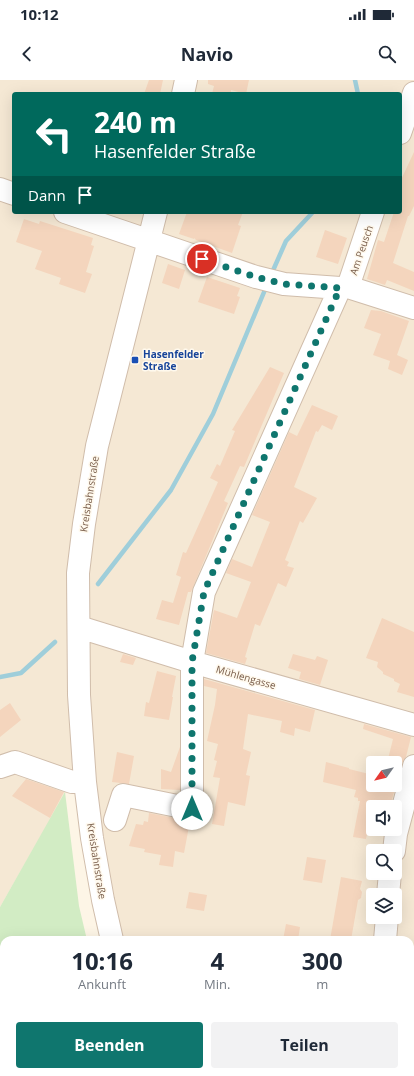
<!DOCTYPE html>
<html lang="de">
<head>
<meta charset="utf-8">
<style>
	body { margin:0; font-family:"Open Sans",sans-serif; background:#f2f2f3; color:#1f2937; height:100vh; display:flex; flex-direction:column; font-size:15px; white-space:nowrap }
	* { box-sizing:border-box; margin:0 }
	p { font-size:13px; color:#747a83 }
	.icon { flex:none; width:22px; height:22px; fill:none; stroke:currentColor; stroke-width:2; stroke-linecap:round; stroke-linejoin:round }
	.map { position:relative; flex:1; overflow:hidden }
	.sheet { position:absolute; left:0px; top:856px; width:414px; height:140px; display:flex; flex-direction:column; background:#fff; border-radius:12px 12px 0 0; box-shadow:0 4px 16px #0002 }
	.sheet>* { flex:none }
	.guide { position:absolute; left:12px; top:12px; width:390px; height:122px; border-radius:4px; box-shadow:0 4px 16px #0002; background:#00695c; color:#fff; overflow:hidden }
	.needle { width:26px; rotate:236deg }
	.tools { position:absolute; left:366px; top:676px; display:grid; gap:8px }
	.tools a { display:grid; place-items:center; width:36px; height:36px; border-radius:4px; background:#fff; box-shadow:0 4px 16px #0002; font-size:20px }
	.pin { position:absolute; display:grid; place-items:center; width:34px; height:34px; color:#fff; margin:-17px; border:2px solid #fff; border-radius:50%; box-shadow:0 1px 4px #0007 }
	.me { position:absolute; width:44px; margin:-22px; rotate:0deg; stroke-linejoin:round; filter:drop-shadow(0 0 3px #0008) }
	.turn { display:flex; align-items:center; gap:14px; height:84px; padding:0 16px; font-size:18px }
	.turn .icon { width:52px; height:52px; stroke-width:2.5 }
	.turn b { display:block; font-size:28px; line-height:34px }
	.then { display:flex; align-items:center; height:38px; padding:0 16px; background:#0003; gap:8px; font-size:15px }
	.eta { display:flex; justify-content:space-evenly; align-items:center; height:68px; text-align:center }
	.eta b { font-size:24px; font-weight:700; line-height:28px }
	.button { display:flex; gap:8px; margin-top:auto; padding:8px 16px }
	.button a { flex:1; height:46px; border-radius:4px; background:#0f766e; color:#fff; font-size:16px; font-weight:700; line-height:46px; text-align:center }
	.button a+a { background:#f2f2f3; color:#1f2937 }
	.status { display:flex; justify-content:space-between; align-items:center; height:28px; padding:0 20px; background:#fff; direction:ltr }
	.status svg { height:11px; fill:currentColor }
	header { display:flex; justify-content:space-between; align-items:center; height:52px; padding:0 16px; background:#fff; font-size:18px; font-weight:700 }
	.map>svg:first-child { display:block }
</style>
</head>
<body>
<div class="status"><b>10:12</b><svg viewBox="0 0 49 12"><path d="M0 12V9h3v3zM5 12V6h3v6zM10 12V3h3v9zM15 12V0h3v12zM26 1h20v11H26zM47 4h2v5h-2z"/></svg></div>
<header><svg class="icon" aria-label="back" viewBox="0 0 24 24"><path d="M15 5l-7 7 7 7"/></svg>Navio<svg class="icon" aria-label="search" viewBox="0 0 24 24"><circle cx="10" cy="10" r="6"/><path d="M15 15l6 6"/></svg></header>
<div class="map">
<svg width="414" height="996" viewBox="0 0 414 996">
	<rect width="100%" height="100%" fill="#fdf5e6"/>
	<path fill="#f5e8d4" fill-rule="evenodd" d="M 0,0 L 414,0 L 414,996 L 386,996 L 387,992 L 410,992 L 410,860 L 122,860 L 110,806 L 95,706 L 70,705 L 0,827 ZM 14,14 L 400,14 L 400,132 L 14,132 ZM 373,683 L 395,683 L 395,705 L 373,705 ZM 373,727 L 395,727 L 395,749 L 373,749 ZM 373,771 L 395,771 L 395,793 L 373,793 ZM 373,815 L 395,815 L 395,837 L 373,837 Z"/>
	<path fill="#d2ecc4" d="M 65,712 L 79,826 L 87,860 L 4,860 L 4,961 L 0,960 L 0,827 Z"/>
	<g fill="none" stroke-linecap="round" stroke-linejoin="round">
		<path stroke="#9fceda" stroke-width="4.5" d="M 355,0 L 358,14
			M 271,195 L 286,161 L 313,132
			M 98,504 L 171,410 L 213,334 L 267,205
			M 0,597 L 21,593 L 55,562"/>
	</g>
	<path fill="#f4d5bd" d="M 149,0 L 163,0 L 160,14 L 144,14 Z
		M 208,0 L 249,0 L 246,14 L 231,10 L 231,14 L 212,14 L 214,6 L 208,4 Z
		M 414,72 L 414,126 L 409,136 L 408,136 L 393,183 L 414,192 L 414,211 L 387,200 L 385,205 L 367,199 L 378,160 L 384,162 L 394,132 L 400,132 L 400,102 Z
		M 187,132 L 243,132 L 238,145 L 241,146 L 232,173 L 196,160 L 194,158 L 194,159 L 179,154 Z
		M 24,139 L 39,144 L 40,141 L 93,158 L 91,165 L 94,166 L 86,192 L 92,194 L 85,213 L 59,204 L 61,198 L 35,189 L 42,171 L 16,162 Z
		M 325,150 L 347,158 L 338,184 L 316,177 Z
		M 168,184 L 185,190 L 179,209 L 162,203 Z
		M 207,197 L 240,208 L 237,216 L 240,217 L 234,234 L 198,222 Z
		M 371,230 L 381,231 L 409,241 L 397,275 L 408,280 L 402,295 L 388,289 L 390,281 L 373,275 L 381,254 L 364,248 Z
		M 270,287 L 284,293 L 244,387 L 240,386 L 224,421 L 228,423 L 191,512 L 188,512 L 179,545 L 156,539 L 162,520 L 173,523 L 181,497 L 176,495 L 183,472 L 186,473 L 218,402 L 210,398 L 217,384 L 220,386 L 235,351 L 232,350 Z
		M 312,325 L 338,336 L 332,350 L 322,345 L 318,352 L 316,351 L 294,407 L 317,418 L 303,443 L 300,441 L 285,480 L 289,482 L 287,486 L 294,488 L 286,507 L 278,503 L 260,546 L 255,544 L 245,577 L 247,578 L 245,584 L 206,573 L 214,530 L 237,538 L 251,502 L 226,493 L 232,479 L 252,487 L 270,442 L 252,435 L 289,352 L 297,356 Z
		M 382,538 L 414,552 L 414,617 L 397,612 L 400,604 L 394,601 L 394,599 L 383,594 L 383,592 L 377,587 L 378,582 L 366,578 Z
		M 123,574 L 136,578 L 133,585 L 120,582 Z
		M 293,574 L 315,580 L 317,576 L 328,580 L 320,605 L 299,599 L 301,592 L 288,588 Z
		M 157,591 L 176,596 L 172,617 L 173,617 L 169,640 L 144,636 L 146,622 L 149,623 Z
		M 204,599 L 315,630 L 310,652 L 295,648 L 294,656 L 280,652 L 282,641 L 248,634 L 243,669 L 251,672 L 246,695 L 250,696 L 245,726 L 228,722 L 224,746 L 212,744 L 220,698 L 213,697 L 217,681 L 214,680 L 218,664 L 207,661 L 215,625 L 217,609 L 204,606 Z
		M 10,623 L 21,640 L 0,657 L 0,630 Z
		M 364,644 L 411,657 L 406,677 L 402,683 L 390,727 L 373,727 L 373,749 L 384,749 L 384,752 L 368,749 L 366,759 L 353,757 L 360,721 L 358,721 L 358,718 L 354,717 L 356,710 L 323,702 L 326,682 L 349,688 L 349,689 L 373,695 L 373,705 L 395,705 L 395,683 L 387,683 L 393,659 L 363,649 Z
		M 180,667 L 180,710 L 161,709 L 161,689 L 171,692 Z
		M 117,672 L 134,676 L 129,704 L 112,702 Z
		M 26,699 L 64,712 L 50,738 L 12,716 Z
		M 149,733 L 190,741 L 184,773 L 175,771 L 173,787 L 159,785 L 161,775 L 144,772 L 145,769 L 129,766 L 136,744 L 143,745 L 144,741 L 148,742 Z
		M 307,777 L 326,780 L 322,803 L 303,800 Z
		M 341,797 L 362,801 L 360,809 L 362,812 L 361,818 L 358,820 L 351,860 L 330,860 Z
		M 189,812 L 207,815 L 204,831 L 186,828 Z
		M 286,844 L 300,847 L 298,860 L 283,860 Z"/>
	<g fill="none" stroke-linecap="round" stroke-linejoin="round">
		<defs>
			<path id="minor" d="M 183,14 L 186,0
				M 400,53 L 414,13
				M 0,109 L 14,114
				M 65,132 L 256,197 L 284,204 L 340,208 L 348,207 L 414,228
				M 348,207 L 373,132
				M 79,547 L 192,582 L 414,645
				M 0,687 L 15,682 L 72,702 L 85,702
				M 115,740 L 123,715 L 192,729 L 192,582 L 204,512 L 340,208
				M 394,771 L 396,754 L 414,686
				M 388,815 L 390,793
				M 112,860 L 103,820 L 92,758 L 85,702 L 79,615 L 78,493 L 84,444 L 97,366 L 156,132
				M 385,860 L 387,837
				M 148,992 L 149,996
				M 375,996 L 375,992"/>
		</defs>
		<use href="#minor" stroke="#d0bdab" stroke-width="24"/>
		<use href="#minor" stroke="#fff" stroke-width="22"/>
	</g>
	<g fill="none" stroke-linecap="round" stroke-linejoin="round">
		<path stroke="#0f766e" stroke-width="7" stroke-dasharray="0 12.6" d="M 192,729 L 192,582 L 204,512 L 340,208 L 284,204 L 256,197 L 202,179"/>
	</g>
	<rect fill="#1a4fb4" stroke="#fff9ed" stroke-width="1.5" x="131" y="276" width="8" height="8" rx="2"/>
	<g text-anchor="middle" stroke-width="3" stroke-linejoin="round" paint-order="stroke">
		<g font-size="10" fill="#785c49" stroke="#fff9ed">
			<text transform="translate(361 170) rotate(-71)" y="4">Am Peusch</text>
			<text transform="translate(89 414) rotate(-81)" y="4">Kreisbahnstraße</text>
			<text transform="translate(246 597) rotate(16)" y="4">Mühlengasse</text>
			<text transform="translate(97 781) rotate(81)" y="4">Kreisbahnstraße</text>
		</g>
		<g font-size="10" font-weight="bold" fill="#164399" stroke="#fff9ed" text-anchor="start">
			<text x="143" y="278">Hasenfelder<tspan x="143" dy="12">Straße</tspan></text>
		</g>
	</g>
</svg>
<div class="tools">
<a><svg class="needle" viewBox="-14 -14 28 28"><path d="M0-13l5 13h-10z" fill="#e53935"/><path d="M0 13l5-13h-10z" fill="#747a83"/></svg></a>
<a><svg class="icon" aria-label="sound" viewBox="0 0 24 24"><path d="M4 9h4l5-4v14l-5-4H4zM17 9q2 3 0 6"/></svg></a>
<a><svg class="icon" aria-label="search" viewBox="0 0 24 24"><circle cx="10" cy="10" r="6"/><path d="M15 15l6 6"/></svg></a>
<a><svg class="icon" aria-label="layers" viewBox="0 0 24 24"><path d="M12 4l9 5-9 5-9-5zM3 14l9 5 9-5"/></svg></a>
</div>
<div class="pin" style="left:202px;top:179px;background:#d93025"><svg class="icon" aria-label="arrive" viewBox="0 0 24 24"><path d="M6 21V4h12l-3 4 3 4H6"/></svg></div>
<svg class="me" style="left:192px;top:729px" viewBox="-20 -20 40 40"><circle r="19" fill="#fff"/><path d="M0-13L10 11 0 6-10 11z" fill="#0f766e"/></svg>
<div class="guide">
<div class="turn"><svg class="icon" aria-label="left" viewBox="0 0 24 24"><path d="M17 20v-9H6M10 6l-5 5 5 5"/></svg><div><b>240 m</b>Hasenfelder Straße</div></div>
<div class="then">Dann<svg class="icon" aria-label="arrive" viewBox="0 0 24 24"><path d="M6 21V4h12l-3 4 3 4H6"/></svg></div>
</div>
<section class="sheet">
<div class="eta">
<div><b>10:16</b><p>Ankunft</p></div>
<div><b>4</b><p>Min.</p></div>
<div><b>300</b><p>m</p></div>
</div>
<div class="button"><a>Beenden</a><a>Teilen</a></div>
</section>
</div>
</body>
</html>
